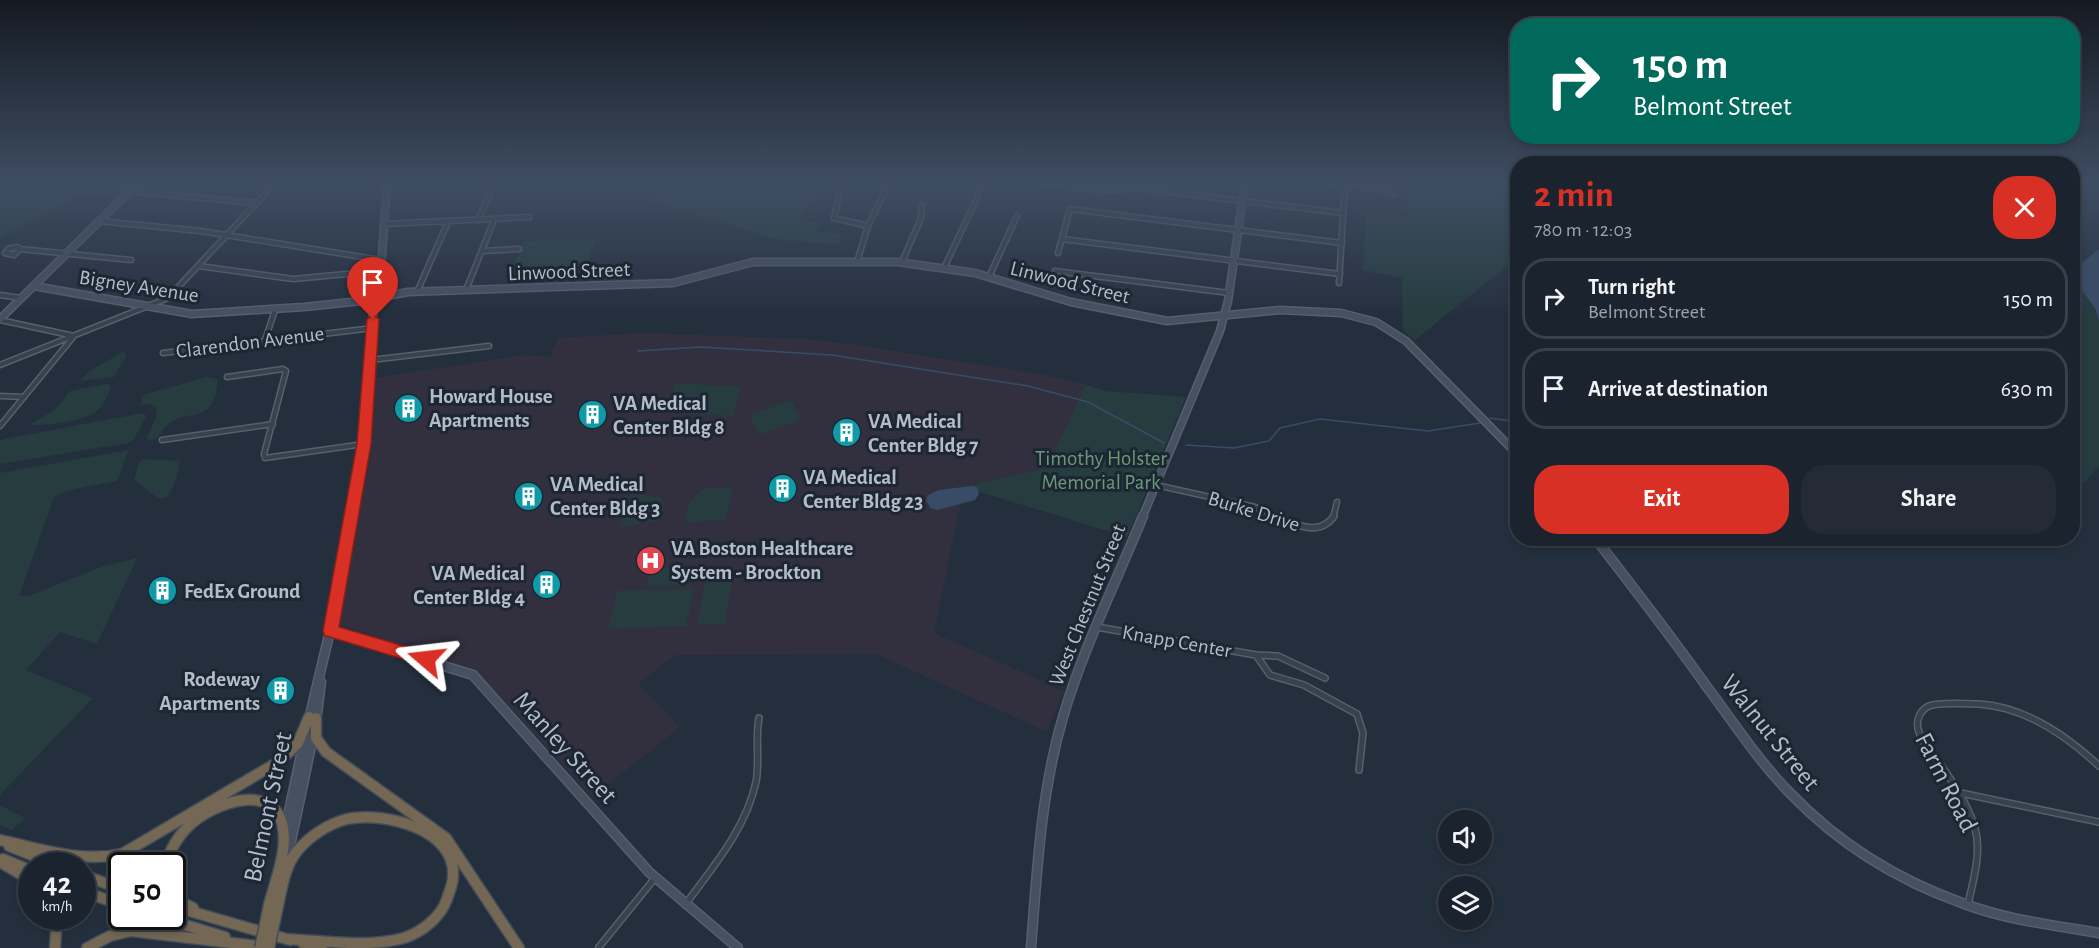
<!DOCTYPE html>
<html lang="en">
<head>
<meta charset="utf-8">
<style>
	body { margin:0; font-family:"Alegreya Sans",sans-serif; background:#242b36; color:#f1f3f6; height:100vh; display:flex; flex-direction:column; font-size:22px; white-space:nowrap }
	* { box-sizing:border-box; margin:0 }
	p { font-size:20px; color:#a0a4aa }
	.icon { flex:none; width:33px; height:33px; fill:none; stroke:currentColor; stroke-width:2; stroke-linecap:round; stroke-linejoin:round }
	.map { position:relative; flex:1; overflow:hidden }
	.drawer { position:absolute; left:1510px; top:156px; width:570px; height:390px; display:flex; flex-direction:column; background:#1b232e; border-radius:24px; box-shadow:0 3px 9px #0003,0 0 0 2px #39404a }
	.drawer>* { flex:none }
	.guide { position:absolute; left:1510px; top:18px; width:570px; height:126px; border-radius:24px; box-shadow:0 3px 9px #0003,0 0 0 2px #39404a; background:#00695c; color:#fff; overflow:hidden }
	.tools { position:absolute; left:1438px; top:810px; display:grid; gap:12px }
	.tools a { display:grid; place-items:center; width:54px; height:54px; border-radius:50%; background:#1b232e; box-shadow:0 3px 9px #0003,0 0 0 2px #39404a; font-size:30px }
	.speed { position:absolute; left:18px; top:852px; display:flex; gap:12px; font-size:30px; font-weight:700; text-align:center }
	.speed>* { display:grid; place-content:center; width:78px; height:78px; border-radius:50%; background:#1b232e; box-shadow:0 3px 9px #0003,0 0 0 2px #39404a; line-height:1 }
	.speed small { font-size:15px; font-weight:400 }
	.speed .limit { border:3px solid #111; border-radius:9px; background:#fff; color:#111 }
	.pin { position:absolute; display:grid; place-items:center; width:51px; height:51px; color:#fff; margin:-62px -26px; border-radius:50% 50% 50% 0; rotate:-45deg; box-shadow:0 0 6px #0007 }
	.pin .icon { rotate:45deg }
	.me { position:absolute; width:66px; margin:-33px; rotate:287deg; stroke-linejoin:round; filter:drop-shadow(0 0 4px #0008) }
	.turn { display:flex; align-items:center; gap:21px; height:126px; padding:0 24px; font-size:27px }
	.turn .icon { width:78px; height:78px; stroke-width:2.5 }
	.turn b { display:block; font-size:42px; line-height:51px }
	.round { display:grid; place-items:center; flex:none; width:63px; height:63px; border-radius:24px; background:#242b36 }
	.overview { display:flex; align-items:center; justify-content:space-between; height:102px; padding:0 24px }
	h1 { font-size:36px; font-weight:600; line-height:45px; color:#d93025 }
	.button { display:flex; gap:12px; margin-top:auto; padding:12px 24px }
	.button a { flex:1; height:69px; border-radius:24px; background:#d93025; color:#fff; font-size:24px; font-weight:600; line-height:69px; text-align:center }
	.button a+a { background:#242b36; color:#f1f3f6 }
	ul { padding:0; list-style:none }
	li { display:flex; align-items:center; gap:18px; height:81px; margin:0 12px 9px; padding:0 12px; border:3px solid #39404a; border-radius:24px }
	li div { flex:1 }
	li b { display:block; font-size:22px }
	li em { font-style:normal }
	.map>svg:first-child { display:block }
</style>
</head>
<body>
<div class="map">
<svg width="2099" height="948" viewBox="0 0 2099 948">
	<rect width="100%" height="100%" fill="#242f3e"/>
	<path fill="#32303f" d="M 642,333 L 806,339 L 850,344 L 1044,375 L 1086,385 L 1046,468 L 964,487 L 934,633 L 1064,691 L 1047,732 L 876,654 L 675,655 L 638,684 L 680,727 L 592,797 L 477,671 L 339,624 L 371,452 L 375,378 L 524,355 L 550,357 L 558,338 Z"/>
	<path fill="#263c3f" d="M 0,183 L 135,183 L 124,193 L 76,196 L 68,203 L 0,237 Z
		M 659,183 L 818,183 L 814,205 L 803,208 L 800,221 L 820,223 L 815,232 L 841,234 L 838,244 L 781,240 L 649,201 Z
		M 1406,183 L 1518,183 L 1518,257 L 1415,340 L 1403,330 L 1402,278 L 1363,270 L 1366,210 L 1408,217 Z
		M 596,240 L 586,267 L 512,269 L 524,241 Z
		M 2073,283 L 2077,284 L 2095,308 L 2099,321 L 2099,466 L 2086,481 L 2073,489 Z
		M 124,351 L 126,356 L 114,377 L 80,381 L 87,373 Z
		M 207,377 L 217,379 C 218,385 217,388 216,393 C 209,421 188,411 171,422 C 160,429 162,443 146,439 L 156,418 L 157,408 L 152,404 L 140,405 L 143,395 Z
		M 675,383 L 742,387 L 732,416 L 663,412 Z
		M 107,384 L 111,386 C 108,395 104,405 97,411 C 86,421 44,426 30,425 L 57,408 L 70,391 Z
		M 1086,385 L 1106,391 L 1186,397 L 1127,537 L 964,487 L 1046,468 Z
		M 791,400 L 801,419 L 759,435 L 749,415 Z
		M 137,414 L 145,414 L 146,417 L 134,439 L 128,443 L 0,464 L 0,441 L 5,439 Z
		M 129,450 L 117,481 L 66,491 L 54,497 L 19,596 L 29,596 L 104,566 L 137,558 L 97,644 L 60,632 L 26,670 L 93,698 L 0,795 L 0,473 Z
		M 142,459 L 180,461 L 176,480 L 168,497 L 159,499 L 134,480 L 138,465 Z
		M 708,488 L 733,488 L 726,520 L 684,522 C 687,507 691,492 708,488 Z
		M 638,494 L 661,497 C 665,505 664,515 658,521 C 644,521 634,526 620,526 C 622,515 628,508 631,496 Z
		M 693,567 L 689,585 L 646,587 L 650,568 Z
		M 732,581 L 725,624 L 697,625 L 705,582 Z
		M 694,589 L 686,626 L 608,629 L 617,591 Z
		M 0,805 L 25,818 L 12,830 L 0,825 Z"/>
	<path fill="#394c67" d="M 2099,249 L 2099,321 L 2095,308 L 2077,284 L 2082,263 Z
		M 972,486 L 977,487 L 979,494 L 975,500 L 937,510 L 931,508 L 926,501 L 928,495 L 939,490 Z"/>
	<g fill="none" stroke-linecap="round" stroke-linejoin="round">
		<path stroke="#394c67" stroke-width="1.5" d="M 1515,183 L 1518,184
			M 2073,287 L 2081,288
			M 638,351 L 701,347 L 832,355 L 1028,386 L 1088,402 L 1164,443
			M 1490,418 L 1518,422
			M 1186,445 L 1234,448 L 1269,441 L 1280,428 L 1320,419 L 1428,431 L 1480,423"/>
		<defs>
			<path id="street-far1" d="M 1043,183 L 1103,191 L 1135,188 L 1343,213
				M 1334,183 L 1378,188 L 1394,194
				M 129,191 L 257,203
				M 840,191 L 834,218 L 868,226
				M 478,220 L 490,194
				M 99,221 L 201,231 L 381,260
				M 384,224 L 529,217
				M 1062,239 L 1340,274
				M 17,247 L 20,249 L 14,255 L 5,253 L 8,249 Z
				M 20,249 L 131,260
				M 482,251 L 519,249
				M 1058,253 L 1070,209 L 1342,243
				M 857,262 L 868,226 L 889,183
				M 902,262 L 921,218 L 922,205
				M 199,266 L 293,279 L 379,271
				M 944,268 L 984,183
				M 1055,271 L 1229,293
				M 989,277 L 1017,216
				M 1339,283 L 1345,184
				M 466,290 L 494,220
				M 417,292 L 448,222
				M 0,295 L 21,298
				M 0,320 L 74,336 L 0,426
				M 265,340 L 275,310
				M 163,353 L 373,328
				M 371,360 L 489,346
				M 0,365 L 168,298 L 275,183
				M 227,377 L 283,369 L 286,371 L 264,454 L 265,458 L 364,444
				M 0,396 L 24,397
				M 162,440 L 273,424
				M 1156,485 L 1255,507 L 1280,518
				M 1333,518 L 1337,502"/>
			<path id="street" d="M 1277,516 C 1295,525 1320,537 1334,516
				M 1097,627 L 1256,655 L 1278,656 L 1325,678
				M 1256,655 L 1270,675 L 1304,685 L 1357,714 L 1363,733 L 1359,770
				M 1956,792 L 2099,822
				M 685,905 C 712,868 746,829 756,782 C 760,761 755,739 759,718
				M 1968,905 C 1973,880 1982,853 1975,828 C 1969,808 1957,788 1945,771 C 1936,758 1922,745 1918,729 C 1916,720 1920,710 1929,706 C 1939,702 1967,704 1979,704 C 2026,707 2066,735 2099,766
				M 599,947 L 655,878"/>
			<path id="secondary-far1" d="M 34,286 L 192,314 L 304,307 L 361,301 L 408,292 L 673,283 L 753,262 L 898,262 L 975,273 L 1071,302 L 1167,321 L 1280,310 L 1341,313 L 1376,322 L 1406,341 L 1518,455
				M 0,319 L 138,183
				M 351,518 L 364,444 L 373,314 L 382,255 L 387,183
				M 1142,518 L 1220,331 L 1228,301 L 1245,183"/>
			<path id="secondary" d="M 1595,538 C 1633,587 1671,636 1707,687 C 1734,723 1759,762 1791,794 C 1838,843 1898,880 1962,903 C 2006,920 2053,925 2099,933
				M 330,631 L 473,675 L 649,872 L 738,948
				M 309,719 L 330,631 L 351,516
				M 316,721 L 321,682
				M 285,830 L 305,736
				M 286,865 L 314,732
				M 1031,948 C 1037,870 1041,792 1063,717 C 1082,651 1117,580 1143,516"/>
			<path id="highway" d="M 316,718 L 316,738 L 326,752 L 446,838 L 519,948
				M 0,840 C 40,849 81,863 122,854 L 280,761 L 298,743 L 309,717
				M 9,846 L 59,866
				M 3,859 L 32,871
				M 0,862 L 32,881
				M 165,866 C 170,850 179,834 192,823 C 214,804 270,782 282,823 C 289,848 275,881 269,905
				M 82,875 L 122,889
				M 82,891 L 122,905
				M 172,897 L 193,908
				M 172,906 L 290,940
				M 278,906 C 282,888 285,865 298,850 C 310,836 328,824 347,819 C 383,811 457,829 453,877 C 453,884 449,892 447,899 C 441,917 422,932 404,938 C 366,948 325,941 286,939
				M 156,916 L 225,937
				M 303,943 L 322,948
				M 55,948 L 57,916
				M 87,948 L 110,936 L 131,931 L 257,946"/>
		</defs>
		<use href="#street-far1" stroke="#565f6c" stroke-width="7"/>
		<use href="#street" stroke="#565f6c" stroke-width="8"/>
		<use href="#secondary-far1" stroke="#565f6c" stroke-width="9"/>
		<use href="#secondary" stroke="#565f6c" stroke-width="11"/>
		<use href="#highway" stroke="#434c59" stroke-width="13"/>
		<use href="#street-far1" stroke="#38414e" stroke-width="4"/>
		<use href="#street" stroke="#38414e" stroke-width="5"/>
		<use href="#secondary-far1" stroke="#465061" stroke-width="6"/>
		<use href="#secondary" stroke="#465061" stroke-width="8"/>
		<use href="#highway" stroke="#746855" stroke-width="10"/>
		<defs>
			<path id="highway-bridge" d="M 260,948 L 269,905
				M 269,948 L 278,906"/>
		</defs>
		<use href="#highway-bridge" stroke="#434c59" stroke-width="13" stroke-linecap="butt"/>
		<use href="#highway-bridge" stroke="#746855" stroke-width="10"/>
	</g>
	<linearGradient id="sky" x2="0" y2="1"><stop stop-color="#141a22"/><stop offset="0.58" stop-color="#3f4d63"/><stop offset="1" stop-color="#3f4d63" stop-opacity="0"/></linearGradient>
	<rect width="2099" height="316" fill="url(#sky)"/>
	<path fill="#d93025" stroke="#8d1f18" stroke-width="1.5" d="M 373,315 L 379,319 L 371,444 L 339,627 L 431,654 L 433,659 L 431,664 L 426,666 L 330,637 L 325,636 L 323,631 L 357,444 L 367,319 Z"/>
	<defs>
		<symbol id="building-disc" viewBox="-11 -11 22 22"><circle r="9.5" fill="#0f9aa8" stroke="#1d2633"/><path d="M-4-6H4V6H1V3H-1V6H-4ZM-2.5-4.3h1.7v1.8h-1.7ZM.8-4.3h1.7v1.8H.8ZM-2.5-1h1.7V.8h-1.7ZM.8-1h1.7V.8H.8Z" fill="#fff"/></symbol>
		<symbol id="hospital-disc" viewBox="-11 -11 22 22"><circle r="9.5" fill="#e0444e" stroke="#1d2633"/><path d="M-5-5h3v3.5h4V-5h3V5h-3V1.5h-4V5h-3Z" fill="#fff"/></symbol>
	</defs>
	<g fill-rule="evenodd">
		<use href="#building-disc" x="392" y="392" width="33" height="33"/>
		<use href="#building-disc" x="576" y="398" width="33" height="33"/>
		<use href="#building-disc" x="830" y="416" width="33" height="33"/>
		<use href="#building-disc" x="766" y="472" width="33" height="33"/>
		<use href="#building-disc" x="512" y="480" width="33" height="33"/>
		<use href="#hospital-disc" x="634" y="544" width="33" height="33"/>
		<use href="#building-disc" x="530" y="568" width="33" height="33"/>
		<use href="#building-disc" x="146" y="574" width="33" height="33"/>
		<use href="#building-disc" x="264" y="674" width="33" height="33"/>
	</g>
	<g text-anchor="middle" stroke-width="6" stroke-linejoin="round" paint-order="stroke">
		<g font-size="21" fill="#b4bcc9" stroke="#1d2633">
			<text transform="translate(569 271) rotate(-2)" y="7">Linwood Street</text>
			<text transform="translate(1070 282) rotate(14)" y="7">Linwood Street</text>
			<text transform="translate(139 286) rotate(9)" y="7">Bigney Avenue</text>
			<text transform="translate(250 342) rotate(-7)" y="7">Clarendon Avenue</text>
			<text transform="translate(1254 511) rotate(17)" y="7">Burke Drive</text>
			<text transform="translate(1087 605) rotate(-68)" y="7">West Chestnut Street</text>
			<text transform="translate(1177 641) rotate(10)" y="7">Knapp Center</text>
		</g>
		<g font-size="21" font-weight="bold" fill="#b4bcc9" stroke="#1d2633" text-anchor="start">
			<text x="429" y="403">Howard House<tspan x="429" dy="24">Apartments</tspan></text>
			<text x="613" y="410">VA Medical<tspan x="613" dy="24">Center Bldg 8</tspan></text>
			<text x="868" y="428">VA Medical<tspan x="868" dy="24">Center Bldg 7</tspan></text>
			<text x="803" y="484">VA Medical<tspan x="803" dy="24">Center Bldg 23</tspan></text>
			<text x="550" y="491">VA Medical<tspan x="550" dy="24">Center Bldg 3</tspan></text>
			<text x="671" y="555">VA Boston Healthcare<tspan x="671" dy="24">System - Brockton</tspan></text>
			<text x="525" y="580" text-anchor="end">VA Medical<tspan x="525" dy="24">Center Bldg 4</tspan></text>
			<text x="184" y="598">FedEx Ground</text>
			<text x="260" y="686" text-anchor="end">Rodeway<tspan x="260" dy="24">Apartments</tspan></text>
		</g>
		<g font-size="21" fill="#6b9a76" stroke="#1d2633">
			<text x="1101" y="465">Timothy Holster<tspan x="1101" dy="24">Memorial Park</tspan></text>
		</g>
		<g font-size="26" fill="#b4bcc9" stroke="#1d2633">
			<text transform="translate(1771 732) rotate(51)" y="9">Walnut Street</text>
			<text transform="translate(566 747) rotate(48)" y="9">Manley Street</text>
			<text transform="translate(1947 782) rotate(63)" y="9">Farm Road</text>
			<text transform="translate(267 807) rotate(-78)" y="9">Belmont Street</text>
		</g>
	</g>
</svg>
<div class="tools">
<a><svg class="icon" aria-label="sound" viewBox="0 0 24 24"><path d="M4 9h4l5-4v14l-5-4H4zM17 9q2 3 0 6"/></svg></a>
<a><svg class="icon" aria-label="layers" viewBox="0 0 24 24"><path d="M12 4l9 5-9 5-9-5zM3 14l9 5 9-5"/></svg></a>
</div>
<div class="speed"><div>42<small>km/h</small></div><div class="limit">50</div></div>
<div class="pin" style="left:373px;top:319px;background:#d93025"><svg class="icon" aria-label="arrive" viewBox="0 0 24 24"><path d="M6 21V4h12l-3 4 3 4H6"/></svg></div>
<svg class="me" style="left:426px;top:659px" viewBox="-20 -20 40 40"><path d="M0-17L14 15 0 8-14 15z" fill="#d93025" stroke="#fff" stroke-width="4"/></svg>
<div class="guide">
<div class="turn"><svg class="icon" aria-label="right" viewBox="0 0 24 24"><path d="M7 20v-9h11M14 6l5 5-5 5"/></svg><div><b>150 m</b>Belmont Street</div></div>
</div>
<section class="drawer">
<div class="overview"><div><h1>2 min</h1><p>780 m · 12:03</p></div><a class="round" style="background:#d93025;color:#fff"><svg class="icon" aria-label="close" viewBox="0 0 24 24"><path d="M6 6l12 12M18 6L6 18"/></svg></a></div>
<ul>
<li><svg class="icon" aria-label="right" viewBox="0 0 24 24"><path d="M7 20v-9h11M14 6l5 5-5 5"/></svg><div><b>Turn right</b><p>Belmont Street</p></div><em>150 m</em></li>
<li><svg class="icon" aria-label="arrive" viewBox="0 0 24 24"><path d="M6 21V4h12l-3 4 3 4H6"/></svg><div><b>Arrive at destination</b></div><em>630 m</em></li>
</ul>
<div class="button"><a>Exit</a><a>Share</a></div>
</section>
</div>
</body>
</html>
